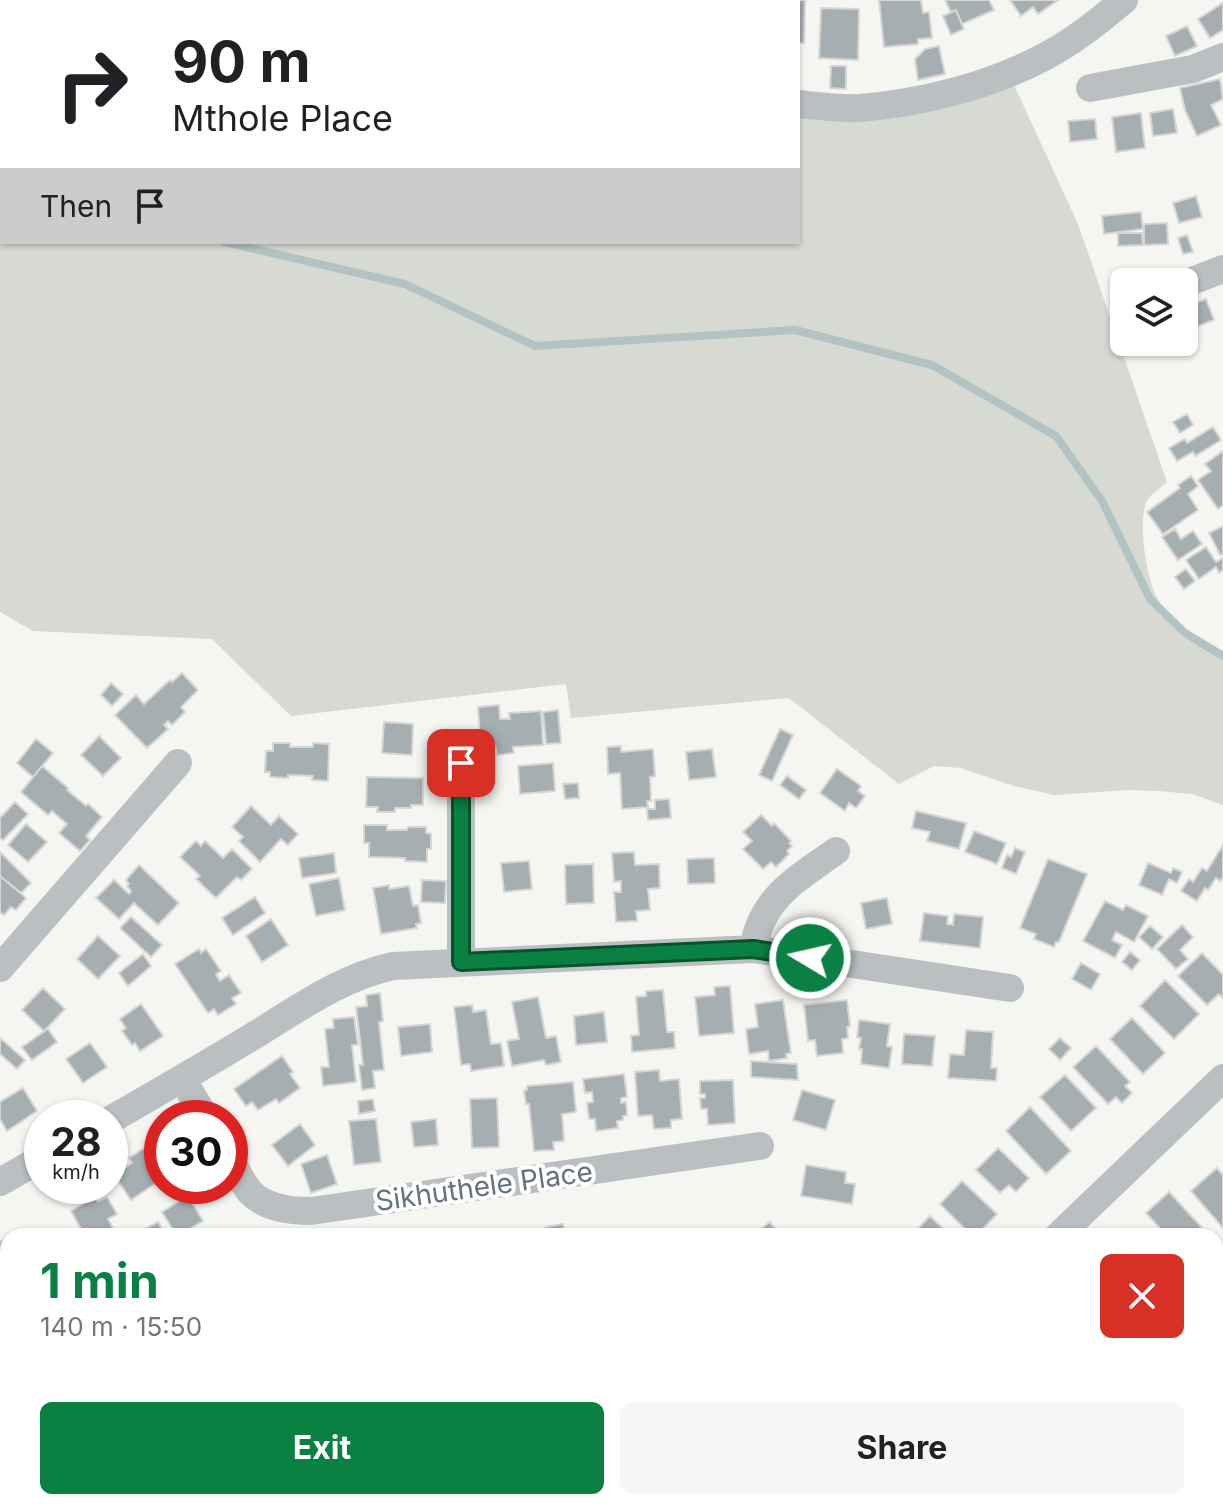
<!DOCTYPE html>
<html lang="en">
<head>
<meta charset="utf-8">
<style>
	body { margin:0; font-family:Inter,sans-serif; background:#f6f6f6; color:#202124; height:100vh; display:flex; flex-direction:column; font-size:30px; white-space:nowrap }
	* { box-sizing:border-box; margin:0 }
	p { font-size:26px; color:#757577 }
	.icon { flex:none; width:44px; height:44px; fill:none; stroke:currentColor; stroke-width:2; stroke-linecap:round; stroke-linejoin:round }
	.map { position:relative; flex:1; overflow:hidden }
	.drawer { position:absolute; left:0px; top:1228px; width:1224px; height:282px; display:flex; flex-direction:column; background:#fff; border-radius:24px 24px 0 0; box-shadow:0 2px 6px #0004 }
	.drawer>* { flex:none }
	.guide { position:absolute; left:0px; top:0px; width:800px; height:244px; box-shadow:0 2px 6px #0004; background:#fff; color:#202124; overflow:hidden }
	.fabs { position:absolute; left:1110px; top:268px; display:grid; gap:16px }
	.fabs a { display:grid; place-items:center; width:88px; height:88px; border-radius:12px; background:#fff; box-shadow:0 2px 6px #0004; font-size:40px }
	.speed { position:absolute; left:24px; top:1100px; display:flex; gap:16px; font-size:40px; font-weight:700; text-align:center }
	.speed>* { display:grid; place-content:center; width:104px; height:104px; border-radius:50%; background:#fff; box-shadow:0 2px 6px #0004; line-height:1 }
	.speed small { font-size:20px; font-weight:400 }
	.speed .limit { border:12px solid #d22; background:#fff; color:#111 }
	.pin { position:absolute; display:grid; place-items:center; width:68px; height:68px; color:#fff; margin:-34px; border-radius:16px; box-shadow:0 4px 12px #0006 }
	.me { position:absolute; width:88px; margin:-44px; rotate:279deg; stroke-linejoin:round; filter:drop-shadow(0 0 6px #0008) }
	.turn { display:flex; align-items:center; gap:28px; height:168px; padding:0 40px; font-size:36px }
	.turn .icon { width:104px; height:104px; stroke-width:2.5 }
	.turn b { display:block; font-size:56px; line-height:68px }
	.then { display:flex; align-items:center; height:76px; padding:0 40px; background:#0003; gap:16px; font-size:30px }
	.round { display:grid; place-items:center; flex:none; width:84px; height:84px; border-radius:12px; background:#f6f6f6 }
	.headline { display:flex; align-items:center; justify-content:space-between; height:136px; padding:0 40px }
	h1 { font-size:48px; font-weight:700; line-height:60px; color:#0b8043 }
	.cta { display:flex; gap:16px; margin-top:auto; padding:16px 40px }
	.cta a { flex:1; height:92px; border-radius:12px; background:#0b8043; color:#fff; font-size:32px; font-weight:700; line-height:92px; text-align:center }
	.cta a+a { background:#f6f6f6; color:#202124 }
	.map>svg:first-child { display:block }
</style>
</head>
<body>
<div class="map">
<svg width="1223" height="1509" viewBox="0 0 1223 1509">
	<rect width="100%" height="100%" fill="#f5f5f2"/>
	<path fill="#d6dad2" d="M 0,0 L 77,0 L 80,2 L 2,2 L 2,242 L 798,242 L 798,110 L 1009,74 L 1078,224 L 1167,482 C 1162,487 1152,493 1148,499 C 1136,518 1147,585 1160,603 C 1176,626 1199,640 1223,654 L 1223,805 L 1192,794 L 1158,791 L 1127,790 L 1054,795 L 1014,786 L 961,768 L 934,766 L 899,784 L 789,698 L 571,718 L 566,684 L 291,716 L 212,639 L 33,631 L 0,612 Z"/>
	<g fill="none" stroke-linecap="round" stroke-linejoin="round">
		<path stroke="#b3c2c3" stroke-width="8" d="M 0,164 L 2,166
			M 224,242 L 405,284 L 535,346 L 795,330 L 932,365 L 1056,436 L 1102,501 L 1150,599 L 1185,633 L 1223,656"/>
	</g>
	<path fill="#a5aeb1" stroke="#d7d6d5" stroke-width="2" d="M 767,0 L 805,0 L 804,43 L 798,43 L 798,2 L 767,2 Z
		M 879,0 L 921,0 L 923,13 L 929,12 L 932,38 L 918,39 L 918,44 L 884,47 Z
		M 945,0 L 989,0 L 994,10 L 962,24 L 956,10 L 951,12 Z
		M 1010,0 L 1058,0 L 1038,14 L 1033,7 L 1021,16 Z
		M 1223,3 L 1223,30 L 1210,38 L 1198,19 Z
		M 821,8 L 859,9 L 858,60 L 819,58 Z
		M 956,10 L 964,29 L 951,35 L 943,16 Z
		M 1187,26 L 1197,46 L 1175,56 L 1166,36 Z
		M 939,46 L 945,74 L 918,80 L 915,59 L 925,49 Z
		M 831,66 L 846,66 L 846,89 L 830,88 Z
		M 1220,79 L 1223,99 L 1211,105 L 1221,125 L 1197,136 L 1185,110 L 1180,88 Z
		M 1173,109 L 1177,133 L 1153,136 L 1150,113 Z
		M 1141,113 L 1145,148 L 1116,152 L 1112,117 Z
		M 1095,119 L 1097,139 L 1070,142 L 1068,121 Z
		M 1196,196 L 1202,217 L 1179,223 L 1173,203 Z
		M 1141,212 L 1143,229 L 1104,234 L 1102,216 Z
		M 1167,223 L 1168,244 L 1144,245 L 1144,224 Z
		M 1118,233 L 1142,233 L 1143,245 L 1118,246 Z
		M 1187,235 L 1193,252 L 1183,254 L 1178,238 Z
		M 1206,299 L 1214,320 L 1193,328 L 1185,307 Z
		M 1187,414 L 1193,425 L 1180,433 L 1173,422 Z
		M 1213,427 L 1221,440 L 1195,456 L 1193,452 L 1177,461 L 1169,448 L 1185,439 L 1187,443 Z
		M 1223,451 L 1223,505 L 1218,509 L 1198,480 L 1211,471 L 1205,464 Z
		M 1191,476 L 1198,486 L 1188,494 L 1198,510 L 1163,534 L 1147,512 L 1180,488 L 1178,485 Z
		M 1223,526 L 1223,554 L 1220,555 L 1209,533 Z
		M 1175,529 L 1181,539 L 1193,531 L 1202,544 L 1178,560 L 1162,537 Z
		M 1206,547 L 1216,562 L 1223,558 L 1223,570 L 1219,573 L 1216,567 L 1199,579 L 1186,560 Z
		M 1186,569 L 1195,581 L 1184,589 L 1175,577 Z
		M 182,673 L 198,690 L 181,707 L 185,712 L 172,725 L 168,721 L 164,725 L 168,729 L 147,748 L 115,715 L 136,695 L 144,704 L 170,680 L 172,682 Z
		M 111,683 L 123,694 L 112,706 L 101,695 Z
		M 499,705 L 500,719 L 510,719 L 509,713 L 541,711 L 543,745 L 513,747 L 514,753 L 497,755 L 496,747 L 481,749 L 478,707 Z
		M 558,710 L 561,743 L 546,744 L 543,712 Z
		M 384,722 L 413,724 L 412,755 L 382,753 Z
		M 780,729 L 793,735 L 772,781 L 759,775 Z
		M 99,736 L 121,758 L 103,776 L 81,755 Z
		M 36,739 L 53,753 L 33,777 L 17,763 Z
		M 273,743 L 290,743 L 290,747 L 313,747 L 313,743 L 329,744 L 328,781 L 312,780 L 313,776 L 288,775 L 288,778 L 270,777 L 270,772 L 265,772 L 266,751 L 273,751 Z
		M 621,746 L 621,752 L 653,749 L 655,776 L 650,777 L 651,801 L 647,801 L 648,807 L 622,809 L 620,773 L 608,774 L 607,747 Z
		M 712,749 L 716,777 L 689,780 L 686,752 Z
		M 553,763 L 555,791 L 520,794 L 518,766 Z
		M 42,766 L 68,788 L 67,790 L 86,806 L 88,804 L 102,817 L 86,836 L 90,840 L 80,851 L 59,833 L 67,824 L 52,811 L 48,815 L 21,792 Z
		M 837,769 L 861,786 L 858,791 L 865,796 L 856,808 L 849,803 L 845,811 L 820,793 Z
		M 787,776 L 806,790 L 799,799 L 780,785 Z
		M 367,777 L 423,778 L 423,805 L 411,805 L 411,808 L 395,808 L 395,812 L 377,812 L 378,807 L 366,807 Z
		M 578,783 L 579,798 L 565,799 L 563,784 Z
		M 669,799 L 671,818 L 648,820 L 647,809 L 655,809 L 655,800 Z
		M 15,802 L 28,814 L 3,840 L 0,838 L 0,818 Z
		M 251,806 L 271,825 L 279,816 L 298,834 L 288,845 L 281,839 L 260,862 L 239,841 L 243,837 L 232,827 Z
		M 916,811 L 966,823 L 959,849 L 927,841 L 930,832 L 912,828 Z
		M 761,815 L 772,826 L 774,823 L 791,841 L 789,843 L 792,846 L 787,851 L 789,854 L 776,867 L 771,862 L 763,869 L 743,849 L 752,841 L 743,832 Z
		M 26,824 L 47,842 L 28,862 L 8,845 Z
		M 364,825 L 387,825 L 387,830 L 407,830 L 408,827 L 426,827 L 426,833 L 431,834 L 431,849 L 427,849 L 427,862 L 405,861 L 405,858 L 369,857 L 369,843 L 364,843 Z
		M 974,831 L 1006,843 L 997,864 L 965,852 Z
		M 196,841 L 201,846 L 205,841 L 223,858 L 232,849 L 252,869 L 241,880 L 237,877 L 216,898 L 196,879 L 200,876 L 180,857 Z
		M 1223,845 L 1223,877 L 1220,881 L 1216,878 L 1208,890 L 1205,888 L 1197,901 L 1181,891 L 1189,879 L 1193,882 L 1202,868 L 1207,871 Z
		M 1015,848 L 1025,852 L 1016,874 L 1002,868 L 1007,855 L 1011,857 Z
		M 0,852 L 31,883 L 21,893 L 0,876 Z
		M 634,852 L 635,865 L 659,864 L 660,888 L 648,889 L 650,910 L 636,911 L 637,921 L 616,922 L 614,892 L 621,892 L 621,881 L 614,882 L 612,853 Z
		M 334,853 L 336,873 L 302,878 L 299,858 Z
		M 714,858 L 715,883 L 688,884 L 687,859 Z
		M 1048,859 L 1087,874 L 1059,942 L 1056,942 L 1054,947 L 1034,939 L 1036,934 L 1020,928 Z
		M 529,861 L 532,889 L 504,892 L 501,863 Z
		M 1148,863 L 1171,873 L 1173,868 L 1182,872 L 1177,883 L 1169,879 L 1162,895 L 1139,885 Z
		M 593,864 L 594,903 L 566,904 L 565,865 Z
		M 139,865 L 179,903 L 158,925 L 134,903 L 119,919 L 96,898 L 114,880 L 129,894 L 131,891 L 127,886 L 129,884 L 126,880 Z
		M 0,876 L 26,898 L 16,910 L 11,907 L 4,915 L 0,912 Z
		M 339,878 L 345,910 L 316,916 L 309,884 Z
		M 422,880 L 446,881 L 445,903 L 421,902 Z
		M 389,885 L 389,889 L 409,886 L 413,906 L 418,905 L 421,923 L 416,924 L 417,928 L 381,934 L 373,888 Z
		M 255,897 L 265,913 L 233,935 L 222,918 Z
		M 887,898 L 892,924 L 866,929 L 861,903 Z
		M 1105,901 L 1123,910 L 1126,905 L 1148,916 L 1134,942 L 1116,932 L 1112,940 L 1122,945 L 1115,958 L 1083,941 Z
		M 924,913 L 948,916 L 947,924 L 953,925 L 954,914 L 983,917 L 980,948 L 920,941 Z
		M 131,917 L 162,945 L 151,957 L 120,928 Z
		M 271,919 L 288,945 L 262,962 L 246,936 Z
		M 1182,925 L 1193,937 L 1180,950 L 1188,959 L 1176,969 L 1157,949 Z
		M 1150,926 L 1163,937 L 1152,949 L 1139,937 Z
		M 98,936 L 120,956 L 98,979 L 77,959 Z
		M 199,949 L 201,953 L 206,949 L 221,971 L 216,974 L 220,981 L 229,975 L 241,993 L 232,998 L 236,1004 L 218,1015 L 214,1009 L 208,1013 L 175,964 Z
		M 1130,952 L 1140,960 L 1132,970 L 1122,962 Z
		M 1202,953 L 1223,975 L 1223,998 L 1219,994 L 1207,1005 L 1178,976 Z
		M 143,954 L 151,966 L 128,986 L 119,973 Z
		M 1081,963 L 1100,974 L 1091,990 L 1072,979 Z
		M 1165,980 L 1199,1014 L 1174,1039 L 1140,1006 Z
		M 730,986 L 734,1033 L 699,1036 L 695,997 L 715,995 L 714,987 Z
		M 43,988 L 65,1009 L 44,1031 L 22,1010 Z
		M 663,990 L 667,1032 L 674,1032 L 675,1048 L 632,1052 L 631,1036 L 639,1035 L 636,997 L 646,996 L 646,991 Z
		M 380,993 L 383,1021 L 379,1022 L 384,1070 L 373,1071 L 375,1088 L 362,1090 L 359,1065 L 363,1065 L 356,1007 L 367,1006 L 366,995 Z
		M 538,997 L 546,1038 L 556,1036 L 561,1062 L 546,1065 L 544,1060 L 512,1066 L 507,1041 L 519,1039 L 512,1002 Z
		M 783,1000 L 791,1053 L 786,1054 L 787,1058 L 769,1061 L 768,1051 L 749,1054 L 746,1029 L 758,1027 L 755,1004 Z
		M 847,1000 L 850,1026 L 847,1027 L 848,1038 L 842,1039 L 843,1053 L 817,1056 L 815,1040 L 808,1041 L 804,1005 Z
		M 141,1004 L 163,1036 L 140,1051 L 135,1043 L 132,1045 L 122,1031 L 126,1028 L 120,1019 Z
		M 472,1005 L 473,1012 L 486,1010 L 491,1044 L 501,1043 L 504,1066 L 471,1071 L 470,1064 L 461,1065 L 454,1007 Z
		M 604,1012 L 607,1042 L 576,1045 L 574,1016 Z
		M 354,1017 L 358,1045 L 352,1045 L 356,1082 L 323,1086 L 321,1067 L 329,1067 L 325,1029 L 334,1028 L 333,1019 Z
		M 1132,1018 L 1165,1053 L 1143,1074 L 1110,1039 Z
		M 859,1020 L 890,1024 L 887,1046 L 892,1047 L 889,1068 L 861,1064 L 862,1049 L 859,1049 L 861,1038 L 857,1037 Z
		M 430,1024 L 432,1052 L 401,1056 L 398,1027 Z
		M 48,1029 L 57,1042 L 32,1060 L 22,1047 Z
		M 966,1030 L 993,1032 L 991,1068 L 997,1068 L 996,1081 L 948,1078 L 950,1054 L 964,1055 Z
		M 904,1034 L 935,1036 L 932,1066 L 902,1064 Z
		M 0,1038 L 25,1060 L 17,1069 L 0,1054 Z
		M 1060,1038 L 1071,1048 L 1060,1060 L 1049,1049 Z
		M 90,1043 L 107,1067 L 83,1083 L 66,1059 Z
		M 1096,1046 L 1130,1082 L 1125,1086 L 1132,1093 L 1122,1103 L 1116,1097 L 1108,1104 L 1073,1067 Z
		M 282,1056 L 293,1072 L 290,1074 L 300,1088 L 279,1103 L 276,1099 L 258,1110 L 252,1102 L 246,1106 L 234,1089 Z
		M 751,1061 L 797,1064 L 798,1080 L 751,1077 Z
		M 659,1070 L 660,1081 L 679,1079 L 682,1119 L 671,1120 L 671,1128 L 654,1129 L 652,1115 L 638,1116 L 635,1072 Z
		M 624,1074 L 627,1097 L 621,1098 L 621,1103 L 626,1102 L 627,1115 L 623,1116 L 623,1120 L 617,1121 L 618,1128 L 596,1131 L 595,1119 L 589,1119 L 587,1103 L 593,1102 L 592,1092 L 585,1093 L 583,1079 Z
		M 1065,1075 L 1096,1108 L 1071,1131 L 1040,1097 Z
		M 733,1080 L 735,1123 L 708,1125 L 707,1109 L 701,1109 L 700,1098 L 705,1098 L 705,1094 L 700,1094 L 700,1081 Z
		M 573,1082 L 576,1112 L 562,1114 L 564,1141 L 553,1142 L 554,1150 L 534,1151 L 529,1104 L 526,1104 L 524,1091 L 527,1090 L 527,1086 Z
		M 23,1088 L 37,1111 L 7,1131 L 0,1119 L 0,1102 Z
		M 802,1090 L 835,1100 L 826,1130 L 793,1120 Z
		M 497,1098 L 499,1147 L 472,1148 L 470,1099 Z
		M 373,1099 L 375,1111 L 359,1114 L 358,1101 Z
		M 1030,1107 L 1071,1151 L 1046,1174 L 1006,1131 Z
		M 376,1119 L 381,1162 L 354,1165 L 349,1121 Z
		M 436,1119 L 438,1145 L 414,1147 L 411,1122 Z
		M 300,1124 L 315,1145 L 288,1166 L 272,1145 Z
		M 159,1138 L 162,1142 L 162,1172 L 153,1178 L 156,1183 L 131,1200 L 114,1175 L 132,1163 L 129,1158 Z
		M 118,1143 L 127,1156 L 118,1162 L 120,1166 L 113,1170 L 115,1172 L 110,1175 L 110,1148 Z
		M 998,1148 L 1029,1178 L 1016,1192 L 1009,1185 L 1000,1193 L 976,1170 Z
		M 327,1155 L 337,1184 L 311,1193 L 301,1164 Z
		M 806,1165 L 846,1172 L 845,1183 L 855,1184 L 852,1204 L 801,1196 Z
		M 1217,1168 L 1223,1175 L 1223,1228 L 1191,1191 Z
		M 962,1181 L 997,1214 L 976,1236 L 972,1236 L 940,1204 Z
		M 1169,1192 L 1205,1231 L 1200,1236 L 1167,1236 L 1146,1213 Z
		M 188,1196 L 203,1221 L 177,1236 L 162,1212 Z
		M 95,1197 L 98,1202 L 107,1197 L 117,1214 L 108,1219 L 117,1236 L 85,1236 L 71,1211 Z
		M 930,1216 L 951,1236 L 911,1236 Z
		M 158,1222 L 166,1236 L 134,1236 L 133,1235 Z
		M 770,1222 L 780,1236 L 751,1236 Z
		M 563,1224 L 565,1236 L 548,1236 L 546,1227 Z
		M 8,1240 L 8,1269 L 0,1271 L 0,1241 Z
		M 1222,1287 L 1223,1317 L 1221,1320 L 1216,1317 L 1216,1296 Z
		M 0,1334 L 4,1361 L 8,1360 L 8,1377 L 0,1378 Z
		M 1216,1397 L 1223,1403 L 1223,1448 L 1221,1450 L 1216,1446 Z
		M 8,1416 L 8,1469 L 0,1471 L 0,1417 Z
		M 1218,1465 L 1223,1471 L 1223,1501 L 1215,1509 L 1187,1509 L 1181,1502 L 1216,1502 L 1216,1467 Z
		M 515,1502 L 547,1502 L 548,1509 L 516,1509 Z
		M 756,1502 L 788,1502 L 789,1509 L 757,1509 Z
		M 818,1502 L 853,1502 L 854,1509 L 819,1509 Z
		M 881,1502 L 915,1502 L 916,1504 L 882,1509 Z"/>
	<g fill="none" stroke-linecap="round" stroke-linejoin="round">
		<path stroke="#bac0c2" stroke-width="28" d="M 371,0 L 374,2
			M 459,2 L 459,0
			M 1090,88 L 1193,69 L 1223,57
			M 798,104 C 818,106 840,109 860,108 C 921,103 989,86 1044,57 C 1073,42 1099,21 1124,0
			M 1184,284 L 1223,269
			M 461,763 L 461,962
			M 753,949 C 762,897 796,880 836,851
			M 0,968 L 178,763
			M 182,1079 L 206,1118
			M 110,1120 C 159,1092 207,1064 255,1035 C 299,1008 342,977 393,966 L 753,949 L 1010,988
			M 230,1158 C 236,1169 242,1183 250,1192 C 265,1208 290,1211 311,1211 L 760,1146
			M 0,1182 L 42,1158
			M 1058,1236 L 1223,1078
			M 148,1509 L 193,1502"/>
	</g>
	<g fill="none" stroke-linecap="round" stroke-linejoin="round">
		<defs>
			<path id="route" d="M 461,763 L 461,962 L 753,949 L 810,958"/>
		</defs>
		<use href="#route" stroke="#07532c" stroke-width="20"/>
		<use href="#route" stroke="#0b8043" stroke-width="14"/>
	</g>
	<g text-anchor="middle" stroke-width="8" stroke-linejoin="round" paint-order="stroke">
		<g font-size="28" fill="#63757a" stroke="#fff">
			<text transform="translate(484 1186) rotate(-8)" y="10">Sikhuthele Place</text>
		</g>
	</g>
</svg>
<div class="fabs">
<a><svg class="icon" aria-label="layers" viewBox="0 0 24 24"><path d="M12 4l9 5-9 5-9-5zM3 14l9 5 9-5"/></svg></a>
</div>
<div class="speed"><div>28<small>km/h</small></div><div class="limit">30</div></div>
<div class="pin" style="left:461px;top:763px;background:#d93025"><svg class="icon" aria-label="arrive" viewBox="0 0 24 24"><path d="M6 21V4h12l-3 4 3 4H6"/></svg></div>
<svg class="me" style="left:810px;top:958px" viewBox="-20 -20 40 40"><circle r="17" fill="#0b8043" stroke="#fff" stroke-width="3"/><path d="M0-11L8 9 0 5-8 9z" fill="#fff"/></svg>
<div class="guide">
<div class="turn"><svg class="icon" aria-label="right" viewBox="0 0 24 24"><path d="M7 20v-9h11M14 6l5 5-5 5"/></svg><div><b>90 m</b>Mthole Place</div></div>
<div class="then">Then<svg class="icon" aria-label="arrive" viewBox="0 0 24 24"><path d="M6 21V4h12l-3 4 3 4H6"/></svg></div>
</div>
<section class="drawer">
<div class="headline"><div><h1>1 min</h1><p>140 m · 15:50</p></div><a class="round" style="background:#d93025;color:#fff"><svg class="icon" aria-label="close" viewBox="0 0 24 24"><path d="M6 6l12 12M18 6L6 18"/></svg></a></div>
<div class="cta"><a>Exit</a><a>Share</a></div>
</section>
</div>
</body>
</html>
